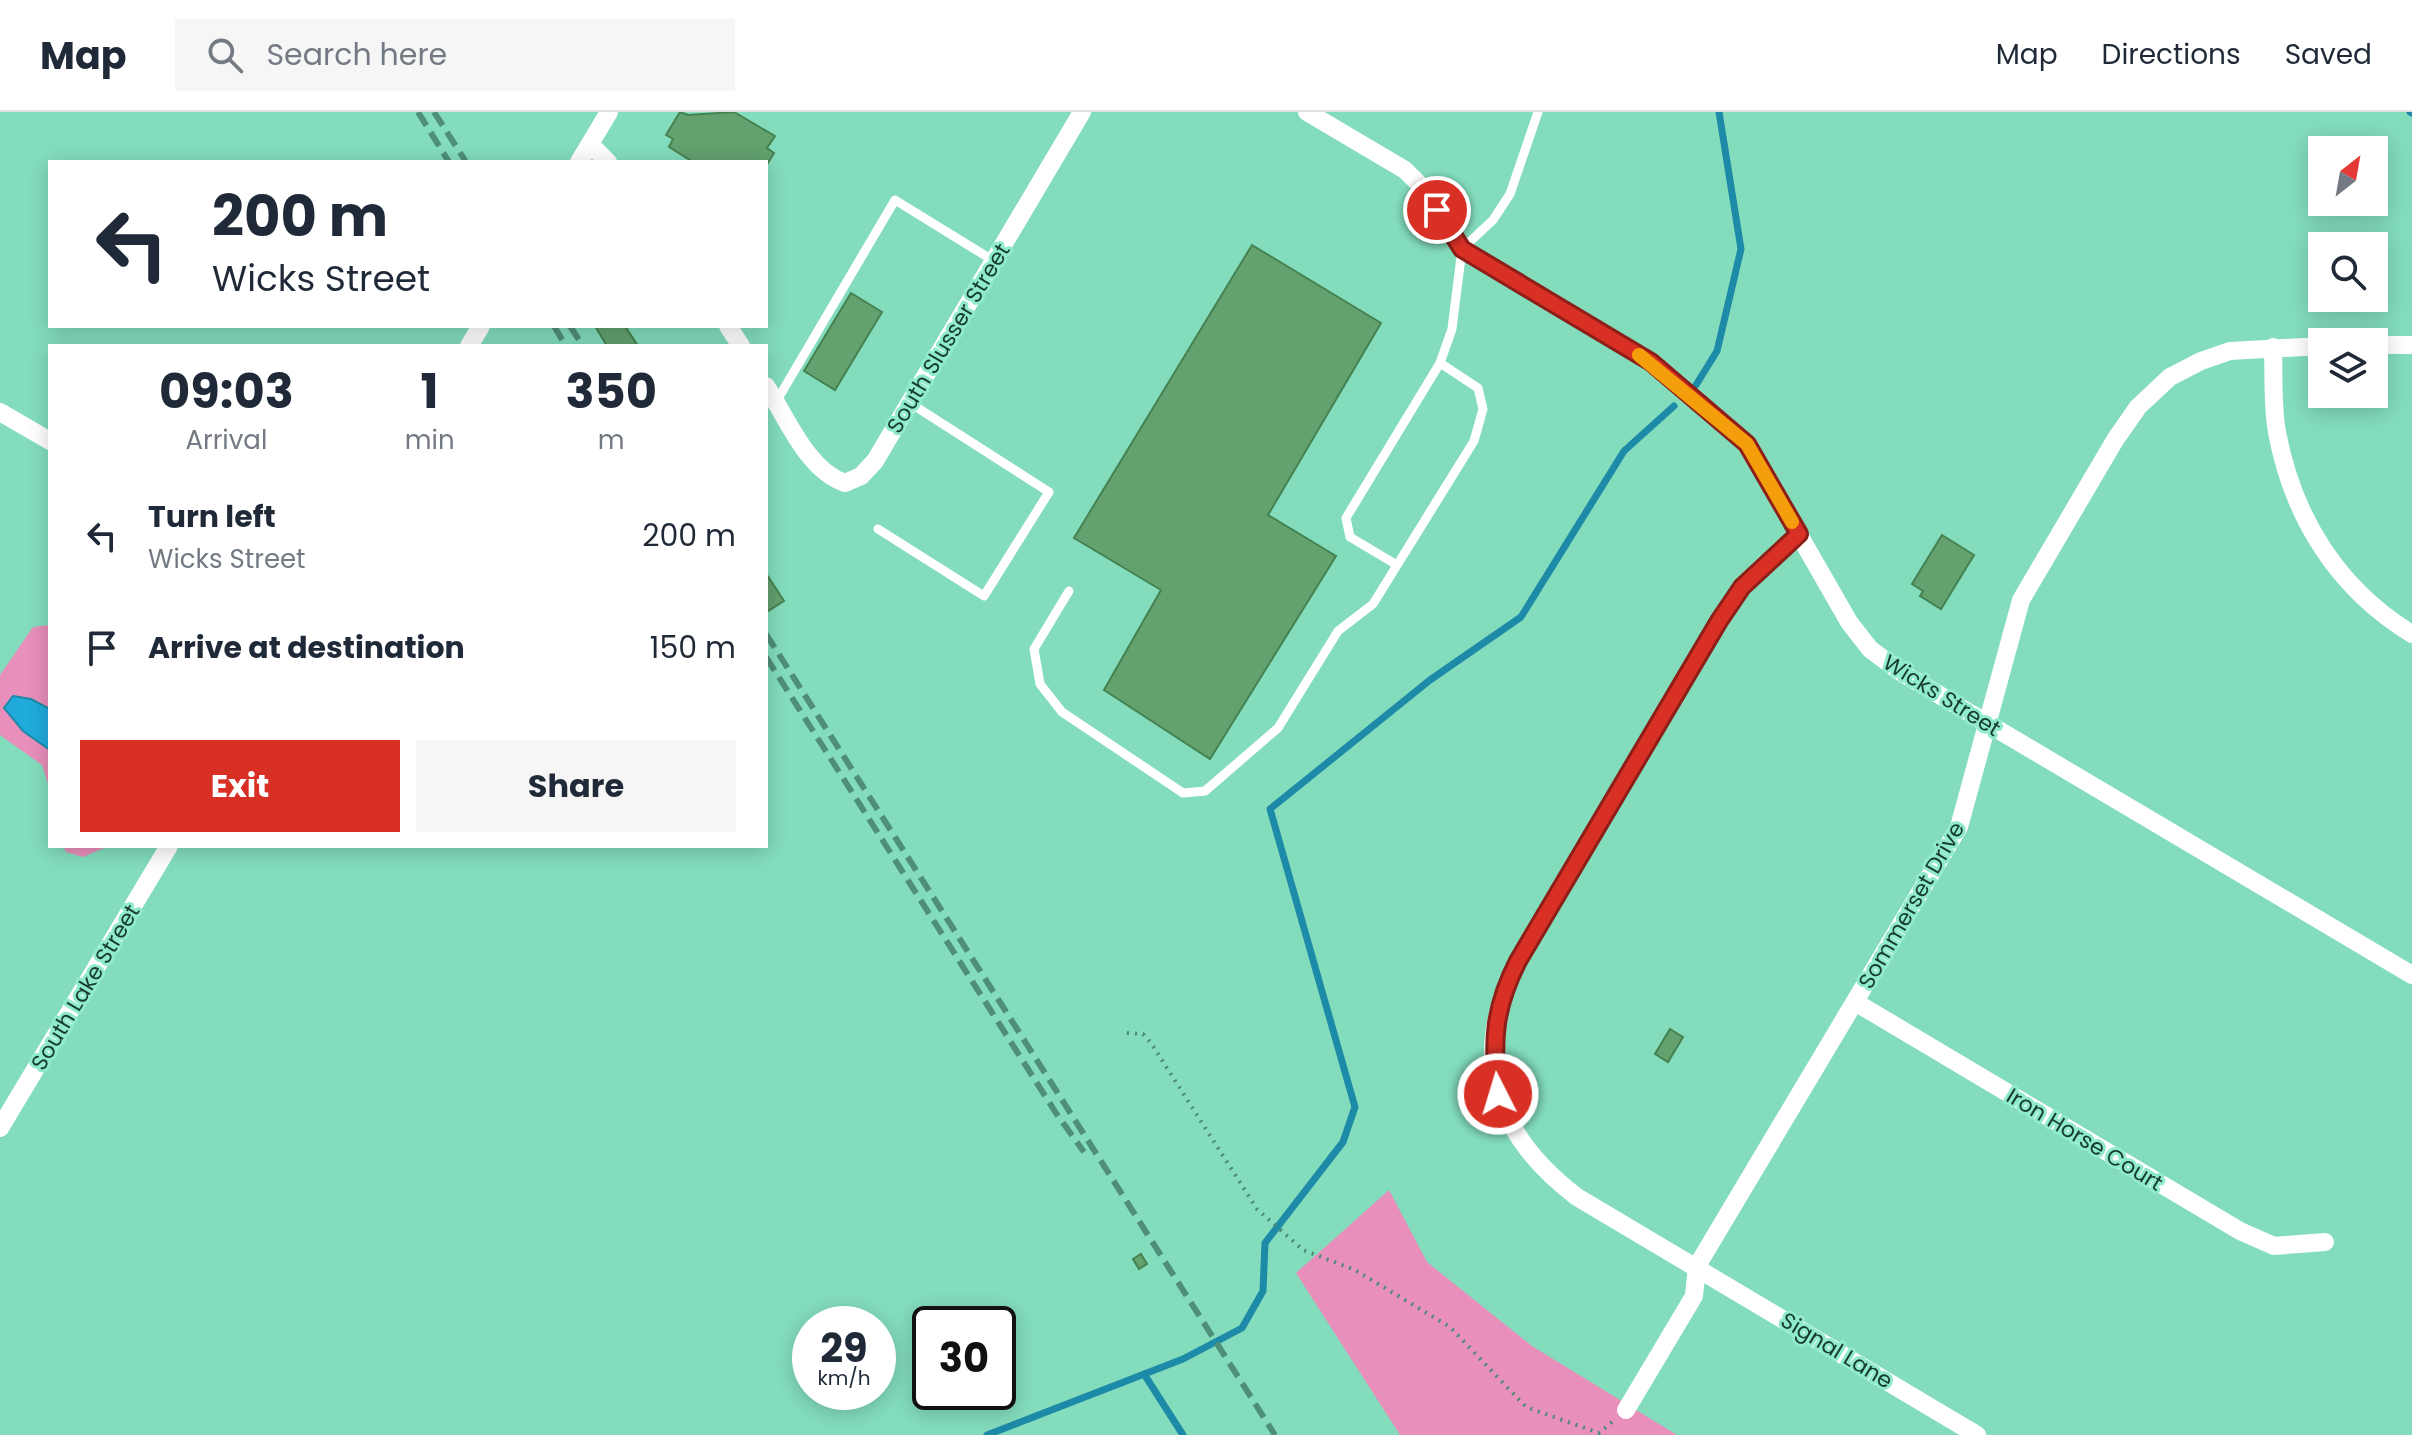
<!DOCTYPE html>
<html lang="en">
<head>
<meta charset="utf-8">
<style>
	body { margin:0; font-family:Poppins,sans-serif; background:#f6f6f7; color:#1f2937; height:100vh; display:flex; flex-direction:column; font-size:30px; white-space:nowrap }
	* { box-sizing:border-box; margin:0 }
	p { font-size:26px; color:#747a83 }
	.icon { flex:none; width:44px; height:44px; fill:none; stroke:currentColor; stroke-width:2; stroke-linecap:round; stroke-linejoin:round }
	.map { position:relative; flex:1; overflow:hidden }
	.drawer { position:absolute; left:48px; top:232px; width:720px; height:504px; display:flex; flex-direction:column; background:#fff; border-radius:0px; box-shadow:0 4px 20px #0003 }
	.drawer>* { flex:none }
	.top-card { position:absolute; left:48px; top:48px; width:720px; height:168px; border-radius:0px; box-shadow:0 4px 20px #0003; background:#fff; color:#1f2937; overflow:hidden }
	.needle { width:52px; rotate:31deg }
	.buttons { position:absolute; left:2308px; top:24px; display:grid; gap:16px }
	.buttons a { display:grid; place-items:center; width:80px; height:80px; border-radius:0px; background:#fff; box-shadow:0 4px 20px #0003; font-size:40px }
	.speed { position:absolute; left:792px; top:1194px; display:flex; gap:16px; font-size:40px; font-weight:700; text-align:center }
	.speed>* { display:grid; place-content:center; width:104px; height:104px; border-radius:50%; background:#fff; box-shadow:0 4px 20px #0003; line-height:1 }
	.speed small { font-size:20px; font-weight:400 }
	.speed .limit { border:4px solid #111; border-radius:12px; background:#fff; color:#111 }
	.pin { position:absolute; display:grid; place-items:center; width:68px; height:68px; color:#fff; margin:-34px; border:4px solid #fff; border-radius:50%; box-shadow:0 2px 8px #0007 }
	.me { position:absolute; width:88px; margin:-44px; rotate:355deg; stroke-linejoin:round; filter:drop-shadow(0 0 6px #0008) }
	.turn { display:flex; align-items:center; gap:28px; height:168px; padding:0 32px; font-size:36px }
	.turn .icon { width:104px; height:104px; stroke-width:2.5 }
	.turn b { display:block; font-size:56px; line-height:68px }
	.eta { display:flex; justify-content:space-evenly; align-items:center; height:136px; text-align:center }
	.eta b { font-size:48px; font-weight:700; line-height:56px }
	.cta { display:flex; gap:16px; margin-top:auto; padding:16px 32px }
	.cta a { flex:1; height:92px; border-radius:0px; background:#d93025; color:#fff; font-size:32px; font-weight:700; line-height:92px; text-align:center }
	.cta a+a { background:#f6f6f7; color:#1f2937 }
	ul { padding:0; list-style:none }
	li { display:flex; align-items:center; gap:24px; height:112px; padding:0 32px }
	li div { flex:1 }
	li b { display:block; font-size:30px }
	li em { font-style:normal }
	header { display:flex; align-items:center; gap:48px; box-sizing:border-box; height:112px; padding:0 40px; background:#fff; border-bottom:2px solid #e0e1e3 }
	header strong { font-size:38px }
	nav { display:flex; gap:44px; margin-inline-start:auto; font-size:28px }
	.search { width:560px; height:72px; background:#f6f6f7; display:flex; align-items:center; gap:20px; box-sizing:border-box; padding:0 28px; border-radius:0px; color:#747a83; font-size:30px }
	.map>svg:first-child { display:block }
</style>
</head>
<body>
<header>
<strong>Map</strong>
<div class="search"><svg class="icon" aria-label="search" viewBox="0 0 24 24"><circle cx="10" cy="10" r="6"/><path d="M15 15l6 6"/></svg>Search here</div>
<nav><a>Map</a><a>Directions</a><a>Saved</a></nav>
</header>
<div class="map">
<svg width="2412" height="1323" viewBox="0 0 2412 1323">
	<rect width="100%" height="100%" fill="#83ddbd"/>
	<path fill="#e88fbb" d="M 50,513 L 50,597 L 31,587 L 23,619 L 50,638 L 50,678 L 42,653 L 0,623 L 0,563 L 33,515 Z
		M 63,734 L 109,734 L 83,745 L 66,740 Z
		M 1389,1078 L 1427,1150 L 1532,1234 L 1677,1323 L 1400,1323 L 1296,1161 Z"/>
	<path fill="#20abdc" stroke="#1d8aa8" stroke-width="2" d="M 13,584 L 31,587 L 50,597 L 50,638 L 23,619 L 4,596 Z"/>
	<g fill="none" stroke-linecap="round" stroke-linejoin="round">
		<path stroke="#1d8aa8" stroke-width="7" d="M 2410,0 L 2412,1
			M 1696,273 L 1717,239 L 1741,137 L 1719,0
			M 1144,1262 L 1183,1323
			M 987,1323 L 1183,1247 L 1242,1216 L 1263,1179 L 1265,1131 L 1343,1030 L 1355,995 L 1270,697 L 1430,568 L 1521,505 L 1624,339 L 1674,294"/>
	</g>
	<path fill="#63a16e" stroke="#458251" stroke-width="2" d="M 680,0 L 688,3 L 734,0 L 775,24 L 767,36 L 774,41 L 766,54 L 766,50 L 693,50 L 669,35 L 673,27 L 666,23 Z
		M 1252,133 L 1381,211 L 1268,403 L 1336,444 L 1210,647 L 1104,578 L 1161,478 L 1074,426 Z
		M 851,181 L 882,200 L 835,278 L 804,259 Z
		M 595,214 L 625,214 L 638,234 L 607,234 Z
		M 1942,423 L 1974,443 L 1941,497 L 1920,484 L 1923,479 L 1912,472 Z
		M 767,463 L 784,489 L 768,499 L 766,495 Z
		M 1670,917 L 1683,925 L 1668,950 L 1655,942 Z
		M 1141,1142 L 1147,1152 L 1139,1157 L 1133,1147 Z"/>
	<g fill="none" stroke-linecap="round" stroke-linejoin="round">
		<path stroke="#4b8a74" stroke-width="4" stroke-dasharray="2 6" stroke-linecap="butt" d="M 1127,921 L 1143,922 L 1151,931 L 1257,1097 L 1303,1138 L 1355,1158 L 1450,1215 L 1526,1295 L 1599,1321 L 1612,1310"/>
		<path stroke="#fff" stroke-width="9" d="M 776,290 L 895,88 L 994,149
			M 878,417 L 984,484 L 1049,380 L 910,291
			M 1397,453 L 1350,425 L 1346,406 L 1440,251 L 1452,217 L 1462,137 L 1493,108 L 1510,82 L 1538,0
			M 1069,479 L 1034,537 L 1040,572 L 1062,600 L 1183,681 L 1205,679 L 1278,616 L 1338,519 L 1373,492 L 1474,329 L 1483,297 L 1478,276 L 1440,251"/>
		<path stroke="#fff" stroke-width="18" d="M 1307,0 L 1405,58 L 1425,78 L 1462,137 L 1651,250 L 1747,332 L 1849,510 L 1870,537 L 1899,559 L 2412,863
			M 590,32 L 608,50
			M 579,50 L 609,0
			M 728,214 L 741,234
			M 2374,233 L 2412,233
			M 469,234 L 481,214
			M 2273,235 C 2274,262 2272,293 2277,320 C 2293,406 2338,477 2412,522
			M 766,274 C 787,306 807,358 845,371 L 861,364 L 875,349 L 1082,0
			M 0,300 L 50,329
			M 1799,422 L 1742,475 L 1719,509 L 1518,849 C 1469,944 1494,1022 1577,1085 L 1977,1323
			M 1855,890 L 2240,1119 L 2274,1134 L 2325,1130
			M 0,1016 L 169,734
			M 1626,1298 L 1694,1184 L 1697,1154 L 1959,715 L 2021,488 L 2115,328 L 2138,295 L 2170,265 L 2201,249 L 2230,239 L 2322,234"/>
		<path stroke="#4f8f78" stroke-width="6" stroke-dasharray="16 8" stroke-linecap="butt" d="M 418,0 L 449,50
			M 434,0 L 466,50
			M 554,214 L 566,234
			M 570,214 L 583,234
			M 766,522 L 1275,1323
			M 766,545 L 1056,1001 L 1084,1040"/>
	</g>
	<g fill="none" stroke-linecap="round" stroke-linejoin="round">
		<defs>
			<path id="route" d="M 1437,98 L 1462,137 L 1651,250 L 1747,332 L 1799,422 L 1742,475 L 1719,509 L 1518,849 C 1494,896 1492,929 1498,982"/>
		</defs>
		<use href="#route" stroke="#8d1f18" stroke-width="20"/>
		<use href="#route" stroke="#d93025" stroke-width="14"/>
		<path stroke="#f59e0b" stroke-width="14" d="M 1639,243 L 1747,332 L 1792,410"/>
	</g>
	<g text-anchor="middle" stroke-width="6" stroke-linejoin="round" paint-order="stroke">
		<g font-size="22" fill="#173d30" stroke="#90ebca">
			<text transform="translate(948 226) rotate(-59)" y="8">South Slusser Street</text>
			<text transform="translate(1942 583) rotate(32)" y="8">Wicks Street</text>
			<text transform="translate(1911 793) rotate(-60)" y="8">Sommerset Drive</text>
			<text transform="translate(85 875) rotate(-59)" y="8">South Lake Street</text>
			<text transform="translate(2085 1027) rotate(31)" y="8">Iron Horse Court</text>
			<text transform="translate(1837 1238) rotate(31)" y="8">Signal Lane</text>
		</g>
	</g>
</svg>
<div class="buttons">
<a><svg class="needle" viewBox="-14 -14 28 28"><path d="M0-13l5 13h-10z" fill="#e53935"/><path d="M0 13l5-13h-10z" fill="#747a83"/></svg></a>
<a><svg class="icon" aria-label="search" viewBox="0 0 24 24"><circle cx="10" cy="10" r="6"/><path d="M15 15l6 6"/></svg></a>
<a><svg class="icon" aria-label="layers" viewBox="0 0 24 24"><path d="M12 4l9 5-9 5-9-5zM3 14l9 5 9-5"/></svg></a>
</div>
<div class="speed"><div>29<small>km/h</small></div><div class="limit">30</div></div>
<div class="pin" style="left:1437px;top:98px;background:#d93025"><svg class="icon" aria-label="arrive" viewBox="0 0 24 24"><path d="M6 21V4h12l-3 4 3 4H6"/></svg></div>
<svg class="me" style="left:1498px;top:982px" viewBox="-20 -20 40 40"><circle r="17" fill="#d93025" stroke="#fff" stroke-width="3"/><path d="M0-11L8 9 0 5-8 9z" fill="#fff"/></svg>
<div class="top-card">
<div class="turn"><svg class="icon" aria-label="left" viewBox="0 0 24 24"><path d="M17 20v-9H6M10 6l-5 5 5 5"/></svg><div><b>200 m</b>Wicks Street</div></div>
</div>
<section class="drawer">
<div class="eta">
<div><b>09:03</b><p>Arrival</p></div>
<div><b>1</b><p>min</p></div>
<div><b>350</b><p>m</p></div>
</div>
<ul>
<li><svg class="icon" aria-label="left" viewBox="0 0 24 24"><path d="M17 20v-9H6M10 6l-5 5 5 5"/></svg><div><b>Turn left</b><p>Wicks Street</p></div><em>200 m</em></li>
<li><svg class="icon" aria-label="arrive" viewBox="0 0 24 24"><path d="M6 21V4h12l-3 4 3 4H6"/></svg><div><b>Arrive at destination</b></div><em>150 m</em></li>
</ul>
<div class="cta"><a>Exit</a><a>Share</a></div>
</section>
</div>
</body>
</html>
